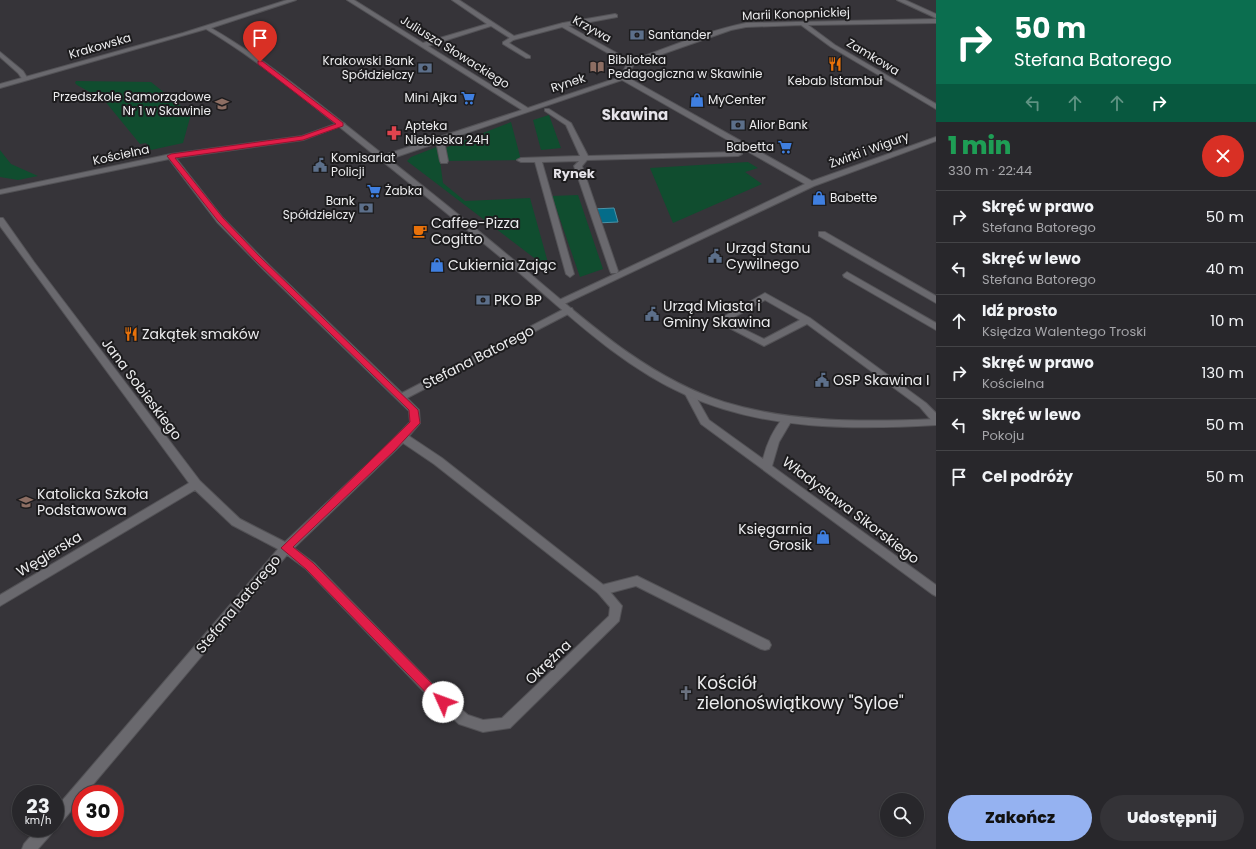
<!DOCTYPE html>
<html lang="pl">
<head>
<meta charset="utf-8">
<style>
	body { margin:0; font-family:Poppins,sans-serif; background:#343337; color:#f1f3f6; height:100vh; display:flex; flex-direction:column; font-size:15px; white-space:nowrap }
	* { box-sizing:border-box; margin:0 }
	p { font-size:13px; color:#a5a5a9 }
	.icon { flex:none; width:22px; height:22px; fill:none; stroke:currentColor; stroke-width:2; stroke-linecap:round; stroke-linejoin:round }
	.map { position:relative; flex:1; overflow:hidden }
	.drawer { display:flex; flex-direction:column; background:#28272b; width:320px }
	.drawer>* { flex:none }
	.top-card { background:#0b6e4f; color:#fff; overflow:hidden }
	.controls { position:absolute; left:880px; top:793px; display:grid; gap:8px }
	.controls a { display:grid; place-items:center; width:44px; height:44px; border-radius:50%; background:#28272b; box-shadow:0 1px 3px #0004,0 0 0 1px #444447; font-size:20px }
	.speed { position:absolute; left:12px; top:785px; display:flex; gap:8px; font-size:20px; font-weight:700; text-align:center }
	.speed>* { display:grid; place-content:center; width:52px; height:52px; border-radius:50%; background:#28272b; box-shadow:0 1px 3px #0004,0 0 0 1px #444447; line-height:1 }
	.speed small { font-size:10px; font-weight:400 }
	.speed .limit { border:6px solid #d22; background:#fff; color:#111 }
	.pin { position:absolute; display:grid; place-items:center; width:34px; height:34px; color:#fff; margin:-41px -17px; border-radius:50% 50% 50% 0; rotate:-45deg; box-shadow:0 0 4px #0007 }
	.pin .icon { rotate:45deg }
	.me { position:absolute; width:44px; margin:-22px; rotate:313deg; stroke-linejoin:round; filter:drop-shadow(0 0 3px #0008) }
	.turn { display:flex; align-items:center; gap:14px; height:84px; padding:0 12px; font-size:18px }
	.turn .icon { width:52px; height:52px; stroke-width:2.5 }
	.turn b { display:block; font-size:28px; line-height:34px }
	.lanes { display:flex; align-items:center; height:38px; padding:0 12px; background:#0003; justify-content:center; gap:20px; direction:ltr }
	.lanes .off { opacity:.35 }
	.round { display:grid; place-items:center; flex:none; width:42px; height:42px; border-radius:21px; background:#343337 }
	.overview { display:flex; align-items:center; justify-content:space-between; height:68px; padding:0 12px }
	h1 { font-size:24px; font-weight:800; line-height:30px; color:#1e9e55 }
	.cta { display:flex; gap:8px; margin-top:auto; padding:8px 12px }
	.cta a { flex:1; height:46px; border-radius:24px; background:#95b2f1; color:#111; font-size:16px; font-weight:800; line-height:46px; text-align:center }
	.cta a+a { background:#343337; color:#f1f3f6 }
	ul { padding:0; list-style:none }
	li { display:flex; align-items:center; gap:12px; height:52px; padding:0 12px; border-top:1px solid #444447 }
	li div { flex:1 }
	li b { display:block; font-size:15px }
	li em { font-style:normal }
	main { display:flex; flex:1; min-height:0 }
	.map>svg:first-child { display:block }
</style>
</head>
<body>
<main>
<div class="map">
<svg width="936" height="849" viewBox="0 0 936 849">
	<rect width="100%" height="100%" fill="#363439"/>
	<path fill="#104d2f" d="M 76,81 L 151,82 L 191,114 L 183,143 L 151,150 L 146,143 L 140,144 L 104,100 L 77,85 L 75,83 Z
		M 549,115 L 561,148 L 541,150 L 533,120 Z
		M 511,122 L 521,160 L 440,161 L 443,183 L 465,201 L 530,198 L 550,270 L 407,161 L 411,157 L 439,146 L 445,148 Z
		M 0,150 L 11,164 L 38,176 L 18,180 L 0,177 Z
		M 748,162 L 758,168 L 745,172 L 762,184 L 673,223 L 650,168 Z
		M 578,195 L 603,269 L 580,277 L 552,196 Z"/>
	<path fill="#046c89" stroke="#4a92a7" d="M 614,208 L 618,222 L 597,223 L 593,209 Z"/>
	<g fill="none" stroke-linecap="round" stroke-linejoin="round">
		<defs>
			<path id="lane" d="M 615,14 L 617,15 L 617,17 L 563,27 L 560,25 L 563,23 Z
				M 511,37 L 516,38 L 509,43 L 530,56 L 530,58 L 526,58 L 503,44 L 503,42 Z
				M 819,232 L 825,232 L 936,296 L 936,303 L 819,236 Z
				M 847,272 L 936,323 L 936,330 L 844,277 L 843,275 Z
				M 765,293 L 810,318 L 926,403 L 936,413 L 936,422 L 932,421 L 920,407 L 807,324 L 764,346 L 716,321 ZM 765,300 L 800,320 L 764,339 L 727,321 Z
				M 637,576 L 769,641 L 771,645 L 769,649 L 765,650 L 761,649 L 636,586 L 602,595 L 598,593 L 596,590 L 598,587 L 602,585 Z"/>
			<path id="street" d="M 347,0 L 354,0 L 423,43 L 487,24 L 452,0 L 459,0 L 514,36 L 563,23 L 631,61 C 669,47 707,31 746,23 L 936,19 L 936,23 L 808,25 L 835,45 L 936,104 L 936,109 L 831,47 L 801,25 L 746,27 L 731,30 L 634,64 L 627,77 L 812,181 L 936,137 L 936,141 L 814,186 L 560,306 L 557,305 L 556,303 L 557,301 L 617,273 L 611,273 L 610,271 L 574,166 L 579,161 L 542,162 L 574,274 L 570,277 L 566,274 L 535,162 L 521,162 L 517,160 L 521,158 L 580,156 L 566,125 L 545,111 L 545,109 L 549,109 L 571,123 L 588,156 L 738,152 L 742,154 L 738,156 L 587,160 L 582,166 L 618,271 L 617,273 L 805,184 L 622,80 L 387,160 L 381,160 L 381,156 L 522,110 ZM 491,26 L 513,40 L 562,27 L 627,64 L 620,77 L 528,108 L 428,46 Z
				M 897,0 L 905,0 L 936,14 L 936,18 Z
				M 0,52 L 23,71 L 28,79 L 27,80 L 23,80 L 18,73 L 0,57 Z
				M 341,122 L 345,124 L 343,125 L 303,140 L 176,158 L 223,218 L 270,266 L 402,393 L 566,308 L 572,308 L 573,310 L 572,312 L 407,398 L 419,410 L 420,423 L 409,436 L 442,458 L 606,587 L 622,606 L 619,621 L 510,728 L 483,732 L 459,724 L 429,697 L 306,569 L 287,555 L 85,794 L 81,794 L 81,799 L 60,824 L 55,826 L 55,809 L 278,549 L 232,525 L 195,490 L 0,606 L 0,595 L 189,483 L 0,226 L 0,218 L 3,218 L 34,262 L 200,481 L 240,519 L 285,542 L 388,445 L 410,422 L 409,411 L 264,270 L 217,222 L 169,159 L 0,194 L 0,190 L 171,154 L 302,136 ZM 403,443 L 434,464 L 598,593 L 610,607 L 609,616 L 502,718 L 483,720 L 468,715 L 437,689 L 314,563 L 294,548 Z
				M 438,144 L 444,144 L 445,146 L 448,161 L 447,163 L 441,163 L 440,161 L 437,146 Z
				M 689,389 L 692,390 L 709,420 L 763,459 C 767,443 773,430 783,418 L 791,418 L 792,420 L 779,442 L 772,466 L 936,585 L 936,596 L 932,594 L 701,424 L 684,392 Z
				M 38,828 L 54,828 L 52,833 L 38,849 L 22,849 L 24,844 Z"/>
			<path id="secondary" d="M 287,0 L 296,0 L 211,28 C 263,58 309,96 356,133 C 410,176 464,218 516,262 C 580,315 643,376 724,402 C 793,423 865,422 936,419 L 936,425 C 852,430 764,430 686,395 C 621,366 569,315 516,270 C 462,225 407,181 352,137 C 305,99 258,60 206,29 L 0,88 L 0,84 L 183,33 Z"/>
		</defs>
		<use href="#lane" stroke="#535256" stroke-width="2"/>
		<use href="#street" stroke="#535256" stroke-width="2"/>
		<use href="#secondary" stroke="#535256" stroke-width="2"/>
		<use href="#lane" fill="#6a696e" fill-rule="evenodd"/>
		<use href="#street" fill="#6a696e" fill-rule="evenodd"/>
		<use href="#secondary" fill="#6a696e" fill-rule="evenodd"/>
	</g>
	<path fill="#e11d48" stroke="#92132f" d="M 258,61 L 262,61 L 343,123 L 343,126 L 303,140 L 175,158 L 223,218 L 260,257 L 418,410 L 420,423 L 418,425 L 395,450 L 293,547 L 313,563 L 447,699 L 449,702 L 447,706 L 443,707 L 439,706 L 306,569 L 281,548 L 410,422 L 409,410 L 255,260 L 218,221 L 167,156 L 171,154 L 302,136 L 336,124 L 258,64 Z"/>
	<defs>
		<symbol id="bank-bare" viewBox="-9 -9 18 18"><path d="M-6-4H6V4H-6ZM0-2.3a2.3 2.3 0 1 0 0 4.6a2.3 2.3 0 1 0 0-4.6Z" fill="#5c6f8a" stroke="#1d1c1e" stroke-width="2.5" paint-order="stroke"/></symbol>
		<symbol id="restaurant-bare" viewBox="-9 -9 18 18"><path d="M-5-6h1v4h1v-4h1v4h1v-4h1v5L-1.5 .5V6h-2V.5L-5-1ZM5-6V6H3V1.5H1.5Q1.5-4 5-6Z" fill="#e8710a" stroke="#1d1c1e" stroke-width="2.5" paint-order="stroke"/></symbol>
		<symbol id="library-bare" viewBox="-9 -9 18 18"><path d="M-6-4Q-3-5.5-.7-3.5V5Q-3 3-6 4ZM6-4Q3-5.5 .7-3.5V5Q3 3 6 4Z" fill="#8d6e63" stroke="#1d1c1e" stroke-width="2.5" paint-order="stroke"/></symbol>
		<symbol id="supermarket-bare" viewBox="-9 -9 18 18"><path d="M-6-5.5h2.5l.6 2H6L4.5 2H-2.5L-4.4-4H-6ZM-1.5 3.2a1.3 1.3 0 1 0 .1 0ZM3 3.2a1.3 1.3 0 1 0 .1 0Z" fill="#3f7fe0" stroke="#1d1c1e" stroke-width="2.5" paint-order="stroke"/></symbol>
		<symbol id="shop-bare" viewBox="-9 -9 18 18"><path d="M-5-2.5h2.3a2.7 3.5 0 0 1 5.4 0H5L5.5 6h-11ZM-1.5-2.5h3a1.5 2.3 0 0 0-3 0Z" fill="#3f7fe0" stroke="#1d1c1e" stroke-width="2.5" paint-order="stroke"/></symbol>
		<symbol id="school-bare" viewBox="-9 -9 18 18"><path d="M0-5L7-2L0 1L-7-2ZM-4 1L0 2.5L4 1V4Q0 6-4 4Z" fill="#8d6e63" stroke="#1d1c1e" stroke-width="2.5" paint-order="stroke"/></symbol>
		<symbol id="pharmacy-bare" viewBox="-9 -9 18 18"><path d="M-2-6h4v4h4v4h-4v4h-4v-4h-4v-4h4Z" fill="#e0444e" stroke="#1d1c1e" stroke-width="2.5" paint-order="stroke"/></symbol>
		<symbol id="civic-bare" viewBox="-9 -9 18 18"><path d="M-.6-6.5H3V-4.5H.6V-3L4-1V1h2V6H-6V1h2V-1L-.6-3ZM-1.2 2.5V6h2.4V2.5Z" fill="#5c6f8a" stroke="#1d1c1e" stroke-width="2.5" paint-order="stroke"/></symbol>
		<symbol id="cafe-bare" viewBox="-9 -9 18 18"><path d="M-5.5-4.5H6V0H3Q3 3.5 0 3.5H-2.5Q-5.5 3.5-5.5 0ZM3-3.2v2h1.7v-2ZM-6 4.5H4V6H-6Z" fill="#e8710a" stroke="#1d1c1e" stroke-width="2.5" paint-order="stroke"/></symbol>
		<symbol id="church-bare" viewBox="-9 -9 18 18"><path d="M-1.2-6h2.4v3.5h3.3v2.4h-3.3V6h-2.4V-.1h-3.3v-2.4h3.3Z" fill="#6b7280" stroke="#1d1c1e" stroke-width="2.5" paint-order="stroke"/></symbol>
	</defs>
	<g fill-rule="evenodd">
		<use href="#bank-bare" x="627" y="25" width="20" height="20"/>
		<use href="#restaurant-bare" x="825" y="54" width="20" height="20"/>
		<use href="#library-bare" x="587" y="57" width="20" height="20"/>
		<use href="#bank-bare" x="415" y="58" width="20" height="20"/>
		<use href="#supermarket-bare" x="458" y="88" width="20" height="20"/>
		<use href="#shop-bare" x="687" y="90" width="20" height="20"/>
		<use href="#school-bare" x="212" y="94" width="20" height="20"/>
		<use href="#bank-bare" x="728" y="115" width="20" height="20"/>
		<use href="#pharmacy-bare" x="384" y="123" width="20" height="20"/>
		<use href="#supermarket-bare" x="775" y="137" width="20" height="20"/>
		<use href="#civic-bare" x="310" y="155" width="20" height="20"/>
		<use href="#supermarket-bare" x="364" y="181" width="20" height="20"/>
		<use href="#shop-bare" x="809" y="188" width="20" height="20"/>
		<use href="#bank-bare" x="356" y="198" width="20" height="20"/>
		<use href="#cafe-bare" x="410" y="221" width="20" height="20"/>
		<use href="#civic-bare" x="705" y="246" width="20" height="20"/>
		<use href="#shop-bare" x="427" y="255" width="20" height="20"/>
		<use href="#bank-bare" x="473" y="290" width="20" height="20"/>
		<use href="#civic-bare" x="642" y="304" width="20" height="20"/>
		<use href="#restaurant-bare" x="121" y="324" width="20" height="20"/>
		<use href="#civic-bare" x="812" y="370" width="20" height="20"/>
		<use href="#school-bare" x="16" y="492" width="20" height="20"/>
		<use href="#shop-bare" x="813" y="527" width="20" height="20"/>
		<use href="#church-bare" x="676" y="683" width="20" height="20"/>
	</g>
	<g text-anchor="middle" stroke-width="4" stroke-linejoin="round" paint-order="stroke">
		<g font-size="12" fill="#ececee" stroke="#1d1c1e">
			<text transform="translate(796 14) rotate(-2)" y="4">Marii Konopnickiej</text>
			<text transform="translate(592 29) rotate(29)" y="4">Krzywa</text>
			<text transform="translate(100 46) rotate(-16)" y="4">Krakowska</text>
			<text transform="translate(455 52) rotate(32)" y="4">Juliusza Słowackiego</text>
			<text transform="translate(873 57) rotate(31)" y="4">Zamkowa</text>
			<text transform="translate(568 83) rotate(-18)" y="4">Rynek</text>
			<text transform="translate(869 150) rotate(-20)" y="4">Żwirki i Wigury</text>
			<text transform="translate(121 155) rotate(-12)" y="4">Kościelna</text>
		</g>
		<g font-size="12" fill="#ececee" stroke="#1d1c1e" text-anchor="start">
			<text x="648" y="39">Santander</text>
			<text x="608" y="64">Biblioteka<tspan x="608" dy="14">Pedagogiczna w Skawinie</tspan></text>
			<text x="414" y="65" text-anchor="end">Krakowski Bank<tspan x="414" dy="14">Spółdzielczy</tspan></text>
			<text x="835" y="85" text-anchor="middle">Kebab Istambuł</text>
			<text x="211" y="101" text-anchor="end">Przedszkole Samorządowe<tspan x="211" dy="14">Nr 1 w Skawinie</tspan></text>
			<text x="457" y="102" text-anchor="end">Mini Ajka</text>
			<text x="708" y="104">MyCenter</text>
			<text x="749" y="129">Alior Bank</text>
			<text x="405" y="130">Apteka<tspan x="405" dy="14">Niebieska 24H</tspan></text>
			<text x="774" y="151" text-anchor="end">Babetta</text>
			<text x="331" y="162">Komisariat<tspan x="331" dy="14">Policji</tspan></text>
			<text x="385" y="195">Żabka</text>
			<text x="830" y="202">Babette</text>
			<text x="355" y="205" text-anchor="end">Bank<tspan x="355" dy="14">Spółdzielczy</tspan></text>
		</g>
		<g font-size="13" font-weight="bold" fill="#e5e3e9" stroke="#1d1c1e">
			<text x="574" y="178">Rynek</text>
		</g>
		<g font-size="14" fill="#ececee" stroke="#1d1c1e" text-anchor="start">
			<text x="431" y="228">Caffee-Pizza<tspan x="431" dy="16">Cogitto</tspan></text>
			<text x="726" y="253">Urząd Stanu<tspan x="726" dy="16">Cywilnego</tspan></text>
			<text x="448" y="270">Cukiernia Zając</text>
			<text x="494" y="305">PKO BP</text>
			<text x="663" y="311">Urząd Miasta i<tspan x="663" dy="16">Gminy Skawina</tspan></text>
			<text x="142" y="339">Zakątek smaków</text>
			<text x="833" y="385">OSP Skawina I</text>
			<text x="37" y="499">Katolicka Szkoła<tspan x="37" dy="16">Podstawowa</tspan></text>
			<text x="812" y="534" text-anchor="end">Księgarnia<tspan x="812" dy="16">Grosik</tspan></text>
		</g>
		<g font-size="14" fill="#ececee" stroke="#1d1c1e">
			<text transform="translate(478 357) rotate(-27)" y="5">Stefana Batorego</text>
			<text transform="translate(142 389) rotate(53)" y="5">Jana Sobieskiego</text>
			<text transform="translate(851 510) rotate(37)" y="5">Władysława Sikorskiego</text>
			<text transform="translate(49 554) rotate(-31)" y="5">Węgierska</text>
			<text transform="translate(238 604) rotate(-50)" y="5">Stefana Batorego</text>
			<text transform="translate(548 662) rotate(-44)" y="5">Okrężna</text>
		</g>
		<g font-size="15" font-weight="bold" fill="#e5e3e9" stroke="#1d1c1e">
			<text x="635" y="120">Skawina</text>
		</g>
		<g font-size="17" fill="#ececee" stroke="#1d1c1e" text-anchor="start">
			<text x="697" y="689">Kościół<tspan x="697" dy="20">zielonoświątkowy "Syloe"</tspan></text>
		</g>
	</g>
</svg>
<div class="controls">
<a><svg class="icon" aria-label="search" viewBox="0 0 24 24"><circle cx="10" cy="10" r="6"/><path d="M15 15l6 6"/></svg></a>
</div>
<div class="speed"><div>23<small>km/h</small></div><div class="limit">30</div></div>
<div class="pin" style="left:260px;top:62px;background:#d93025"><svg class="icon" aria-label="arrive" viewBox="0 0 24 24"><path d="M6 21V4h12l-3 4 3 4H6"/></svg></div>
<svg class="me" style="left:443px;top:702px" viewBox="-20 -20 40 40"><circle r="19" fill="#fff"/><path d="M0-13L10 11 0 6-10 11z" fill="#e11d48"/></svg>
</div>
<section class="drawer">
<div class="top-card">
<div class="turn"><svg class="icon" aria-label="right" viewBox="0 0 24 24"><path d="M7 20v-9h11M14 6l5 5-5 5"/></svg><div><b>50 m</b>Stefana Batorego</div></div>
<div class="lanes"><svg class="icon off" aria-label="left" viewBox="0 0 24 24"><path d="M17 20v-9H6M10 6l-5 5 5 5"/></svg><svg class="icon off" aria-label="ahead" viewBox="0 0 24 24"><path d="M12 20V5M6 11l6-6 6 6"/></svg><svg class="icon off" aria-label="ahead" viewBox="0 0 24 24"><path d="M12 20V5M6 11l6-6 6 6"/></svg><svg class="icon" aria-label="right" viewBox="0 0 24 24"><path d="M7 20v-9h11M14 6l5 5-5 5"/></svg></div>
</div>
<div class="overview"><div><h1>1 min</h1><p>330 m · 22:44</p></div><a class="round" style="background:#d93025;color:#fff"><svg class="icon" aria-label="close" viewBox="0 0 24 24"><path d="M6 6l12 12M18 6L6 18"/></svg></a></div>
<ul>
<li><svg class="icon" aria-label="right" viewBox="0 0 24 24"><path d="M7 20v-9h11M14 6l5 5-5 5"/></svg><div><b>Skręć w prawo</b><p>Stefana Batorego</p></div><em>50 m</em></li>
<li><svg class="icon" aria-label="left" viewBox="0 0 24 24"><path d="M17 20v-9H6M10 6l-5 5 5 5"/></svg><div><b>Skręć w lewo</b><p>Stefana Batorego</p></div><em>40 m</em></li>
<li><svg class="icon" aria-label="ahead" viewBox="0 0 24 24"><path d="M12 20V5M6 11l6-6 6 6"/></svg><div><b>Idź prosto</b><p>Księdza Walentego Troski</p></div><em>10 m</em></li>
<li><svg class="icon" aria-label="right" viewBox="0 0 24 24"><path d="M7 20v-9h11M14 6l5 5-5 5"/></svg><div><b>Skręć w prawo</b><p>Kościelna</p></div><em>130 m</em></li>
<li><svg class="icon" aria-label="left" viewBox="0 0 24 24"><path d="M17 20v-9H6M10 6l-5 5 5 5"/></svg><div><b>Skręć w lewo</b><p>Pokoju</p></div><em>50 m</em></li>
<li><svg class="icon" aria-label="arrive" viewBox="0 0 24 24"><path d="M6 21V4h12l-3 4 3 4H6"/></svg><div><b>Cel podróży</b></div><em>50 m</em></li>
</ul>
<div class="cta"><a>Zakończ</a><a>Udostępnij</a></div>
</section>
</main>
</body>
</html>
